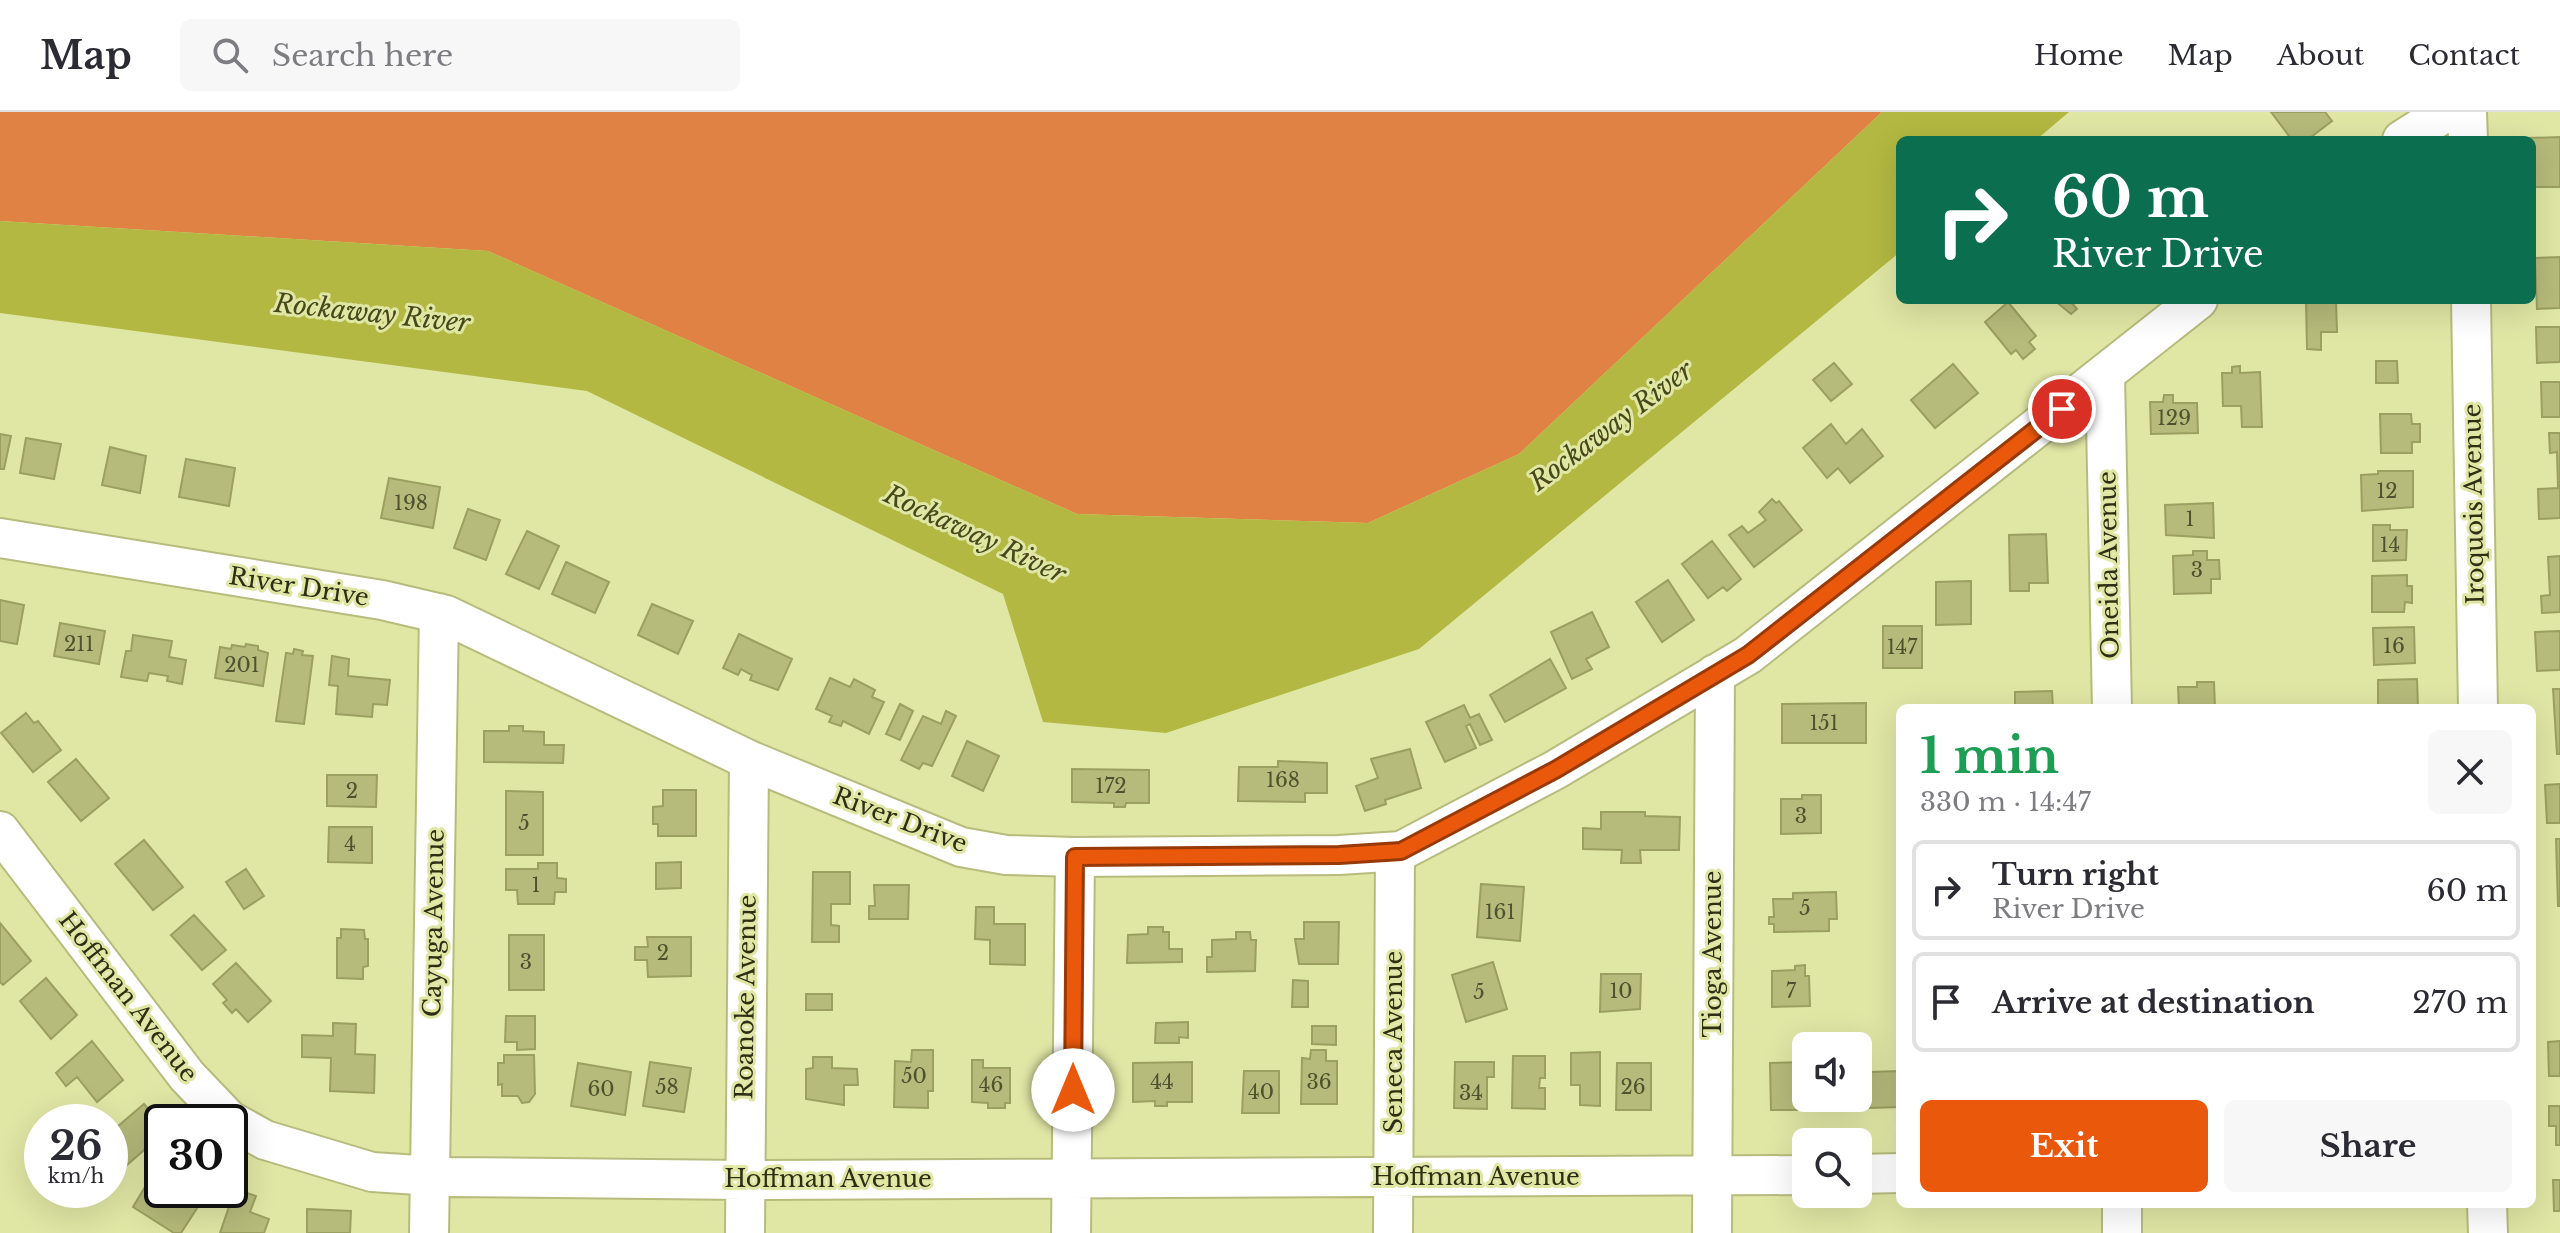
<!DOCTYPE html>
<html lang="en">
<head>
<meta charset="utf-8">
<style>
	body { margin:0; font-family:"Libre Baskerville",serif; background:#f7f7f7; color:#2b2b33; height:100vh; display:flex; flex-direction:column; font-size:30px; white-space:nowrap }
	* { box-sizing:border-box; margin:0 }
	p { font-size:26px; color:#7c7c81 }
	.icon { flex:none; width:44px; height:44px; fill:none; stroke:currentColor; stroke-width:2; stroke-linecap:round; stroke-linejoin:round }
	.map { position:relative; flex:1; overflow:hidden }
	.drawer { position:absolute; left:1896px; top:592px; width:640px; height:504px; display:flex; flex-direction:column; background:#fff; border-radius:12px; box-shadow:0 8px 32px #0002 }
	.drawer>* { flex:none }
	.top-card { position:absolute; left:1896px; top:24px; width:640px; height:168px; border-radius:12px; box-shadow:0 8px 32px #0002; background:#0b6e4f; color:#fff; overflow:hidden }
	.fabs { position:absolute; left:1792px; top:920px; display:grid; gap:16px }
	.fabs a { display:grid; place-items:center; width:80px; height:80px; border-radius:12px; background:#fff; box-shadow:0 8px 32px #0002; font-size:40px }
	.speed { position:absolute; left:24px; top:992px; display:flex; gap:16px; font-size:40px; font-weight:700; text-align:center }
	.speed>* { display:grid; place-content:center; width:104px; height:104px; border-radius:50%; background:#fff; box-shadow:0 8px 32px #0002; line-height:1 }
	.speed small { font-size:20px; font-weight:400 }
	.speed .limit { border:4px solid #111; border-radius:12px; background:#fff; color:#111 }
	.pin { position:absolute; display:grid; place-items:center; width:68px; height:68px; color:#fff; margin:-34px; border:4px solid #fff; border-radius:50%; box-shadow:0 2px 8px #0007 }
	.me { position:absolute; width:88px; margin:-44px; rotate:0deg; stroke-linejoin:round; filter:drop-shadow(0 0 6px #0008) }
	.turn { display:flex; align-items:center; gap:28px; height:168px; padding:0 24px; font-size:36px }
	.turn .icon { width:104px; height:104px; stroke-width:2.5 }
	.turn b { display:block; font-size:56px; line-height:68px }
	.round { display:grid; place-items:center; flex:none; width:84px; height:84px; border-radius:12px; background:#f7f7f7 }
	.overview { display:flex; align-items:center; justify-content:space-between; height:136px; padding:0 24px }
	h1 { font-size:48px; font-weight:700; line-height:60px; color:#1e9e55 }
	.primary-button { display:flex; gap:16px; margin-top:auto; padding:16px 24px }
	.primary-button a { flex:1; height:92px; border-radius:12px; background:#ea580c; color:#fff; font-size:32px; font-weight:700; line-height:92px; text-align:center }
	.primary-button a+a { background:#f7f7f7; color:#2b2b33 }
	ul { padding:0; list-style:none }
	li { display:flex; align-items:center; gap:24px; height:100px; margin:0 16px 12px; padding:0 8px; border:4px solid #e1e1e2; border-radius:12px }
	li div { flex:1 }
	li b { display:block; font-size:30px }
	li em { font-style:normal }
	header { display:flex; align-items:center; gap:48px; box-sizing:border-box; height:112px; padding:0 40px; background:#fff; border-bottom:2px solid #e1e1e2 }
	header strong { font-size:38px }
	nav { display:flex; gap:44px; margin-inline-start:auto; font-size:28px }
	.search { width:560px; height:72px; background:#f7f7f7; display:flex; align-items:center; gap:20px; box-sizing:border-box; padding:0 28px; border-radius:12px; color:#7c7c81; font-size:30px }
	.map>svg:first-child { display:block }
</style>
</head>
<body>
<header>
<strong>Map</strong>
<div class="search"><svg class="icon" aria-label="search" viewBox="0 0 24 24"><circle cx="10" cy="10" r="6"/><path d="M15 15l6 6"/></svg>Search here</div>
<nav><a>Home</a><a>Map</a><a>About</a><a>Contact</a></nav>
</header>
<div class="map">
<svg width="2560" height="1121" viewBox="0 0 2560 1121">
	<rect width="100%" height="100%" fill="#e0e6a4"/>
	<path fill="#e08243" d="M 0,0 L 1882,0 L 1519,342 L 1368,411 L 1077,402 L 488,139 L 0,109 Z"/>
	<path fill="#b2b841" d="M 1882,0 L 2069,0 L 2036,28 L 1900,28 L 1900,140 L 1419,537 L 1166,621 L 1043,610 L 1003,482 L 587,279 L 0,201 L 0,109 L 488,139 L 1077,402 L 1368,411 L 1519,342 Z"/>
	<path fill="#b6ba7a" stroke="#9b9f60" stroke-width="2" d="M 2271,0 L 2325,0 L 2332,9 L 2307,28 L 2292,28 Z
		M 2560,25 L 2560,75 L 2532,75 L 2532,28 L 2529,26 Z
		M 2560,145 L 2560,196 L 2537,197 L 2535,146 Z
		M 2054,188 L 2073,188 L 2071,190 L 2077,197 L 2071,202 Z
		M 2306,188 L 2336,188 L 2337,220 L 2321,220 L 2321,238 L 2307,237 Z
		M 2008,190 L 2036,224 L 2029,230 L 2035,237 L 2023,247 L 2016,238 L 2011,242 L 1985,210 Z
		M 2536,215 L 2560,215 L 2560,250 L 2537,251 Z
		M 2376,249 L 2397,249 L 2398,271 L 2376,271 Z
		M 1834,251 L 1852,272 L 1831,289 L 1813,268 Z
		M 1953,252 L 1978,281 L 1935,316 L 1911,288 Z
		M 2240,254 L 2240,261 L 2260,260 L 2262,315 L 2242,315 L 2241,294 L 2223,294 L 2222,261 L 2232,261 L 2232,255 Z
		M 2541,270 L 2560,270 L 2560,305 L 2542,305 Z
		M 2164,283 L 2173,283 L 2173,291 L 2197,291 L 2198,321 L 2151,322 L 2150,290 L 2163,290 Z
		M 2380,302 L 2411,302 L 2412,312 L 2420,312 L 2420,330 L 2412,330 L 2412,341 L 2381,341 Z
		M 1831,312 L 1846,332 L 1862,317 L 1883,344 L 1850,371 L 1838,356 L 1827,366 L 1803,336 Z
		M 2549,321 L 2560,321 L 2560,406 L 2539,407 L 2538,377 L 2558,376 L 2557,340 L 2550,341 Z
		M 0,322 L 11,324 L 4,357 L 0,357 Z
		M 26,326 L 61,332 L 54,367 L 20,361 Z
		M 110,335 L 146,344 L 140,381 L 102,373 Z
		M 186,347 L 235,356 L 229,394 L 179,385 Z
		M 2378,359 L 2413,359 L 2413,395 L 2362,399 L 2361,363 L 2378,362 Z
		M 389,366 L 440,375 L 433,416 L 381,406 Z
		M 1772,387 L 1776,391 L 1779,389 L 1802,418 L 1754,455 L 1729,423 L 1742,414 L 1748,421 L 1766,408 L 1759,400 Z
		M 2213,391 L 2214,426 L 2166,423 L 2165,393 Z
		M 468,397 L 500,408 L 486,448 L 454,436 Z
		M 2373,413 L 2390,413 L 2390,418 L 2407,418 L 2406,448 L 2373,449 Z
		M 527,419 L 559,434 L 539,477 L 506,462 Z
		M 2046,422 L 2048,471 L 2029,471 L 2029,479 L 2010,479 L 2009,423 Z
		M 1712,429 L 1741,467 L 1727,479 L 1723,475 L 1708,486 L 1682,452 Z
		M 2193,439 L 2207,439 L 2207,448 L 2219,448 L 2220,467 L 2211,467 L 2211,481 L 2174,482 L 2173,444 L 2193,443 Z
		M 2560,444 L 2560,500 L 2542,501 L 2541,484 L 2550,483 L 2548,445 Z
		M 566,450 L 609,470 L 595,501 L 552,482 Z
		M 2407,463 L 2407,474 L 2412,474 L 2412,491 L 2405,490 L 2404,500 L 2372,500 L 2372,464 Z
		M 1668,468 L 1694,508 L 1662,530 L 1636,490 Z
		M 1971,469 L 1971,512 L 1936,513 L 1936,470 Z
		M 0,488 L 24,493 L 17,532 L 0,529 Z
		M 652,492 L 693,509 L 678,542 L 638,523 Z
		M 1592,500 L 1609,535 L 1586,547 L 1592,557 L 1572,567 L 1551,520 Z
		M 60,511 L 105,519 L 99,552 L 54,544 Z
		M 1883,514 L 1922,514 L 1922,556 L 1883,556 Z
		M 2414,515 L 2415,551 L 2374,553 L 2373,516 Z
		M 2560,519 L 2560,558 L 2537,559 L 2535,520 Z
		M 739,522 L 792,547 L 778,578 L 750,568 L 752,563 L 741,557 L 738,563 L 723,556 Z
		M 133,523 L 172,529 L 169,545 L 186,548 L 182,572 L 167,569 L 168,564 L 149,561 L 147,569 L 121,565 L 126,539 L 131,539 Z
		M 246,532 L 258,534 L 258,538 L 268,541 L 263,574 L 215,566 L 220,535 L 231,537 L 232,533 L 245,535 Z
		M 294,537 L 303,539 L 302,543 L 313,544 L 304,612 L 276,609 L 286,541 L 293,542 Z
		M 332,544 L 349,547 L 348,564 L 390,568 L 387,593 L 373,592 L 372,605 L 336,602 L 338,574 L 329,573 Z
		M 1550,547 L 1566,576 L 1505,610 L 1490,583 Z
		M 830,566 L 850,575 L 854,567 L 875,578 L 872,585 L 884,590 L 869,622 L 843,609 L 841,614 L 829,610 L 832,604 L 816,597 Z
		M 2417,567 L 2418,596 L 2378,596 L 2378,568 Z
		M 2197,570 L 2214,570 L 2215,596 L 2179,596 L 2178,575 L 2197,575 Z
		M 2553,577 L 2560,577 L 2560,642 L 2557,642 Z
		M 2052,579 L 2053,596 L 2015,596 L 2015,580 Z
		M 1866,591 L 1866,631 L 1782,631 L 1782,592 Z
		M 900,592 L 913,599 L 900,628 L 886,622 Z
		M 1464,593 L 1470,606 L 1479,602 L 1492,628 L 1480,633 L 1470,612 L 1466,614 L 1476,636 L 1445,650 L 1426,610 Z
		M 946,599 L 956,604 L 932,654 L 923,651 L 919,657 L 901,648 L 923,604 L 941,612 Z
		M 26,601 L 34,611 L 38,609 L 61,638 L 33,660 L 1,621 Z
		M 509,614 L 523,614 L 523,619 L 544,620 L 544,633 L 564,633 L 563,651 L 484,650 L 484,619 L 509,619 Z
		M 967,629 L 999,644 L 983,679 L 952,664 Z
		M 1410,637 L 1421,676 L 1385,688 L 1386,692 L 1365,699 L 1356,674 L 1378,666 L 1371,647 Z
		M 76,647 L 109,686 L 81,709 L 48,670 Z
		M 1278,649 L 1327,651 L 1327,681 L 1305,681 L 1305,690 L 1238,689 L 1239,655 L 1278,655 Z
		M 1072,657 L 1149,658 L 1149,691 L 1126,691 L 1125,695 L 1114,695 L 1114,691 L 1072,690 Z
		M 327,663 L 377,663 L 376,695 L 327,694 Z
		M 2560,672 L 2560,711 L 2547,711 L 2545,673 Z
		M 663,678 L 696,678 L 696,724 L 658,724 L 658,712 L 653,712 L 653,695 L 663,694 Z
		M 506,679 L 543,680 L 543,743 L 506,743 Z
		M 1802,683 L 1821,683 L 1821,721 L 1781,722 L 1781,687 L 1802,687 Z
		M 1601,700 L 1645,700 L 1645,704 L 1680,705 L 1679,738 L 1640,738 L 1641,751 L 1621,751 L 1622,738 L 1583,737 L 1583,716 L 1601,717 Z
		M 329,715 L 372,715 L 372,751 L 328,750 Z
		M 2556,727 L 2560,727 L 2560,794 L 2558,794 Z
		M 144,728 L 183,775 L 153,798 L 115,752 Z
		M 681,750 L 681,776 L 656,777 L 656,751 Z
		M 538,751 L 557,751 L 557,766 L 566,767 L 566,780 L 555,780 L 554,792 L 518,792 L 517,778 L 506,778 L 506,757 L 538,757 Z
		M 246,757 L 264,784 L 244,797 L 226,770 Z
		M 813,760 L 850,760 L 850,792 L 831,792 L 831,813 L 839,814 L 839,830 L 812,830 Z
		M 1481,772 L 1524,775 L 1520,829 L 1477,825 Z
		M 874,773 L 909,773 L 908,807 L 869,807 L 869,794 L 875,794 Z
		M 1836,780 L 1837,807 L 1829,807 L 1829,819 L 1774,820 L 1774,812 L 1769,812 L 1769,805 L 1774,805 L 1773,787 L 1793,787 L 1793,781 Z
		M 976,795 L 994,795 L 994,812 L 1025,812 L 1025,853 L 990,852 L 990,828 L 975,827 Z
		M 194,803 L 226,838 L 202,858 L 171,823 Z
		M 1304,810 L 1339,810 L 1338,852 L 1299,852 L 1295,827 L 1304,827 Z
		M 0,811 L 31,849 L 3,873 L 0,870 Z
		M 1148,815 L 1163,815 L 1163,820 L 1169,820 L 1169,837 L 1182,837 L 1182,850 L 1127,851 L 1128,823 L 1148,822 Z
		M 341,817 L 364,818 L 365,827 L 368,827 L 368,854 L 363,855 L 363,867 L 337,866 L 337,826 L 341,826 Z
		M 1236,820 L 1250,820 L 1251,828 L 1256,828 L 1255,859 L 1207,860 L 1207,845 L 1212,845 L 1212,828 L 1236,827 Z
		M 509,823 L 544,823 L 544,878 L 509,878 Z
		M 647,825 L 691,825 L 691,864 L 648,865 L 647,848 L 635,848 L 635,835 L 648,835 Z
		M 1493,850 L 1507,897 L 1466,910 L 1452,863 Z
		M 236,851 L 271,889 L 248,910 L 236,897 L 232,901 L 223,891 L 227,888 L 213,872 Z
		M 1805,853 L 1805,864 L 1809,864 L 1810,894 L 1772,895 L 1772,859 L 1795,858 L 1795,854 Z
		M 1601,862 L 1641,862 L 1640,897 L 1600,900 Z
		M 46,866 L 77,903 L 51,927 L 20,889 Z
		M 1293,868 L 1308,869 L 1308,895 L 1292,895 Z
		M 806,882 L 832,882 L 832,898 L 806,898 Z
		M 506,904 L 535,904 L 535,937 L 517,938 L 517,930 L 505,930 Z
		M 1188,910 L 1188,926 L 1179,925 L 1179,931 L 1155,931 L 1156,911 Z
		M 333,911 L 356,912 L 355,942 L 375,943 L 374,981 L 330,979 L 331,946 L 302,945 L 302,923 L 333,924 Z
		M 1312,914 L 1336,914 L 1336,933 L 1312,932 Z
		M 92,929 L 123,968 L 97,990 L 77,965 L 66,974 L 56,961 Z
		M 2560,929 L 2560,964 L 2549,964 L 2548,930 Z
		M 912,938 L 933,938 L 933,979 L 928,979 L 928,996 L 894,995 L 895,949 L 911,950 Z
		M 1311,938 L 1326,938 L 1326,949 L 1337,949 L 1337,992 L 1301,992 L 1302,946 L 1310,947 Z
		M 1600,940 L 1600,994 L 1580,993 L 1580,973 L 1571,973 L 1571,941 Z
		M 504,943 L 534,943 L 535,982 L 529,990 L 522,991 L 518,984 L 502,984 L 502,972 L 498,973 L 498,951 L 504,951 Z
		M 1513,944 L 1545,944 L 1545,966 L 1540,966 L 1539,976 L 1545,976 L 1545,997 L 1512,996 Z
		M 813,945 L 832,945 L 832,956 L 857,957 L 858,973 L 844,973 L 844,993 L 806,987 L 806,957 L 813,956 Z
		M 972,948 L 983,948 L 983,956 L 1010,956 L 1010,991 L 1005,991 L 1005,996 L 988,996 L 988,991 L 972,990 Z
		M 650,950 L 691,956 L 684,1000 L 643,994 Z
		M 1192,950 L 1192,990 L 1167,990 L 1167,994 L 1155,994 L 1155,989 L 1133,990 L 1133,951 Z
		M 1455,950 L 1494,950 L 1494,965 L 1487,965 L 1487,997 L 1454,996 Z
		M 1806,950 L 1806,986 L 1840,988 L 1807,988 L 1807,998 L 1771,998 L 1770,951 Z
		M 578,951 L 631,960 L 625,1003 L 571,994 Z
		M 1617,951 L 1651,951 L 1651,998 L 1616,998 Z
		M 1244,959 L 1279,959 L 1279,1001 L 1242,1001 Z
		M 1900,959 L 1900,995 L 1870,996 L 1869,960 Z
		M 144,992 L 150,999 L 145,1004 L 160,1024 L 119,1060 L 110,1049 L 110,1021 Z
		M 2549,994 L 2560,994 L 2560,1033 L 2556,1033 L 2556,1014 L 2549,1014 Z
		M 154,1060 L 162,1065 L 162,1078 L 182,1078 L 201,1090 L 181,1121 L 174,1121 L 133,1095 Z
		M 2553,1068 L 2560,1068 L 2560,1099 L 2554,1099 Z
		M 235,1077 L 256,1084 L 250,1100 L 269,1107 L 264,1121 L 220,1121 Z
		M 307,1097 L 351,1099 L 350,1121 L 307,1121 Z"/>
	<g fill="none" stroke-linecap="round" stroke-linejoin="round">
		<defs>
			<path id="minor" d="M 2467,0 L 2468,28
				M 2402,28 L 2446,0
				M 2471,188 L 2478,596
				M 2105,263 L 2112,596
				M 0,426 L 382,488 L 446,503 L 749,648 L 961,735 L 1006,743 L 1075,745 L 1339,743 L 1401,739 L 1555,658 L 1748,543 L 2198,188
				M 0,719 L 187,964 L 229,1008 L 265,1028 L 372,1060 L 450,1065 L 745,1068 L 1806,1063
				M 1858,1062 L 1900,1061
				M 2122,1092 L 2122,1121
				M 2487,1092 L 2488,1121
				M 429,1121 L 439,501
				M 745,1121 L 749,648
				M 1071,1121 L 1075,745
				M 1393,1121 L 1395,740
				M 1712,1121 L 1715,562"/>
		</defs>
		<use href="#minor" stroke="#b7bc7c" stroke-width="42"/>
		<use href="#minor" stroke="#fff" stroke-width="38"/>
	</g>
	<g fill="none" stroke-linecap="round" stroke-linejoin="round">
		<defs>
			<path id="route" d="M 1073,978 L 1075,745 L 1339,743 L 1401,739 L 1555,658 L 1748,543 L 2062,297"/>
		</defs>
		<use href="#route" stroke="#983908" stroke-width="20"/>
		<use href="#route" stroke="#ea580c" stroke-width="14"/>
	</g>
	<g text-anchor="middle" stroke-width="6" stroke-linejoin="round" paint-order="stroke">
		<g font-size="20" fill="#4f522e">
			<text x="2174" y="313">129</text>
			<text x="2387" y="386">12</text>
			<text x="411" y="398">198</text>
			<text x="2190" y="414">1</text>
			<text x="2390" y="440">14</text>
			<text x="2197" y="465">3</text>
			<text x="79" y="539">211</text>
			<text x="2394" y="541">16</text>
			<text x="1902" y="542">147</text>
			<text x="242" y="560">201</text>
			<text x="1824" y="618">151</text>
			<text x="1283" y="675">168</text>
			<text x="1111" y="681">172</text>
			<text x="352" y="686">2</text>
			<text x="1801" y="711">3</text>
			<text x="524" y="718">5</text>
			<text x="350" y="739">4</text>
			<text x="536" y="780">1</text>
			<text x="1805" y="803">5</text>
			<text x="1500" y="807">161</text>
			<text x="663" y="848">2</text>
			<text x="526" y="857">3</text>
			<text x="1621" y="886">10</text>
			<text x="1791" y="886">7</text>
			<text x="1479" y="887">5</text>
			<text x="914" y="971">50</text>
			<text x="1162" y="977">44</text>
			<text x="1319" y="977">36</text>
			<text x="991" y="980">46</text>
			<text x="667" y="982">58</text>
			<text x="1633" y="982">26</text>
			<text x="601" y="984">60</text>
			<text x="1261" y="987">40</text>
			<text x="1471" y="988">34</text>
		</g>
		<g font-size="24" fill="#2d2f14" stroke="#e0e6a4">
			<text transform="translate(2474 392) rotate(-91)" y="8">Iroquois Avenue</text>
			<text transform="translate(2109 453) rotate(-91)" y="8">Oneida Avenue</text>
			<text transform="translate(299 475) rotate(9)" y="8">River Drive</text>
			<text transform="translate(900 708) rotate(21)" y="8">River Drive</text>
			<text transform="translate(434 811) rotate(-89)" y="8">Cayuga Avenue</text>
			<text transform="translate(1713 842) rotate(-90)" y="8">Tioga Avenue</text>
			<text transform="translate(128 885) rotate(52)" y="8">Hoffman Avenue</text>
			<text transform="translate(746 885) rotate(-89)" y="8">Roanoke Avenue</text>
			<text transform="translate(1394 930) rotate(-90)" y="8">Seneca Avenue</text>
			<text x="1476" y="1073">Hoffman Avenue</text>
			<text x="828" y="1075">Hoffman Avenue</text>
		</g>
		<g font-size="26" font-style="italic" fill="#47491a" stroke="#e0e6a4">
			<text transform="translate(372 201) rotate(6)" y="9">Rockaway River</text>
			<text transform="translate(1611 314) rotate(-37)" y="9">Rockaway River</text>
			<text transform="translate(975 422) rotate(25)" y="9">Rockaway River</text>
		</g>
	</g>
</svg>
<div class="fabs">
<a><svg class="icon" aria-label="sound" viewBox="0 0 24 24"><path d="M4 9h4l5-4v14l-5-4H4zM17 9q2 3 0 6"/></svg></a>
<a><svg class="icon" aria-label="search" viewBox="0 0 24 24"><circle cx="10" cy="10" r="6"/><path d="M15 15l6 6"/></svg></a>
</div>
<div class="speed"><div>26<small>km/h</small></div><div class="limit">30</div></div>
<div class="pin" style="left:2062px;top:297px;background:#d93025"><svg class="icon" aria-label="arrive" viewBox="0 0 24 24"><path d="M6 21V4h12l-3 4 3 4H6"/></svg></div>
<svg class="me" style="left:1073px;top:978px" viewBox="-20 -20 40 40"><circle r="19" fill="#fff"/><path d="M0-13L10 11 0 6-10 11z" fill="#ea580c"/></svg>
<div class="top-card">
<div class="turn"><svg class="icon" aria-label="right" viewBox="0 0 24 24"><path d="M7 20v-9h11M14 6l5 5-5 5"/></svg><div><b>60 m</b>River Drive</div></div>
</div>
<section class="drawer">
<div class="overview"><div><h1>1 min</h1><p>330 m · 14:47</p></div><a class="round"><svg class="icon" aria-label="close" viewBox="0 0 24 24"><path d="M6 6l12 12M18 6L6 18"/></svg></a></div>
<ul>
<li><svg class="icon" aria-label="right" viewBox="0 0 24 24"><path d="M7 20v-9h11M14 6l5 5-5 5"/></svg><div><b>Turn right</b><p>River Drive</p></div><em>60 m</em></li>
<li><svg class="icon" aria-label="arrive" viewBox="0 0 24 24"><path d="M6 21V4h12l-3 4 3 4H6"/></svg><div><b>Arrive at destination</b></div><em>270 m</em></li>
</ul>
<div class="primary-button"><a>Exit</a><a>Share</a></div>
</section>
</div>
</body>
</html>
